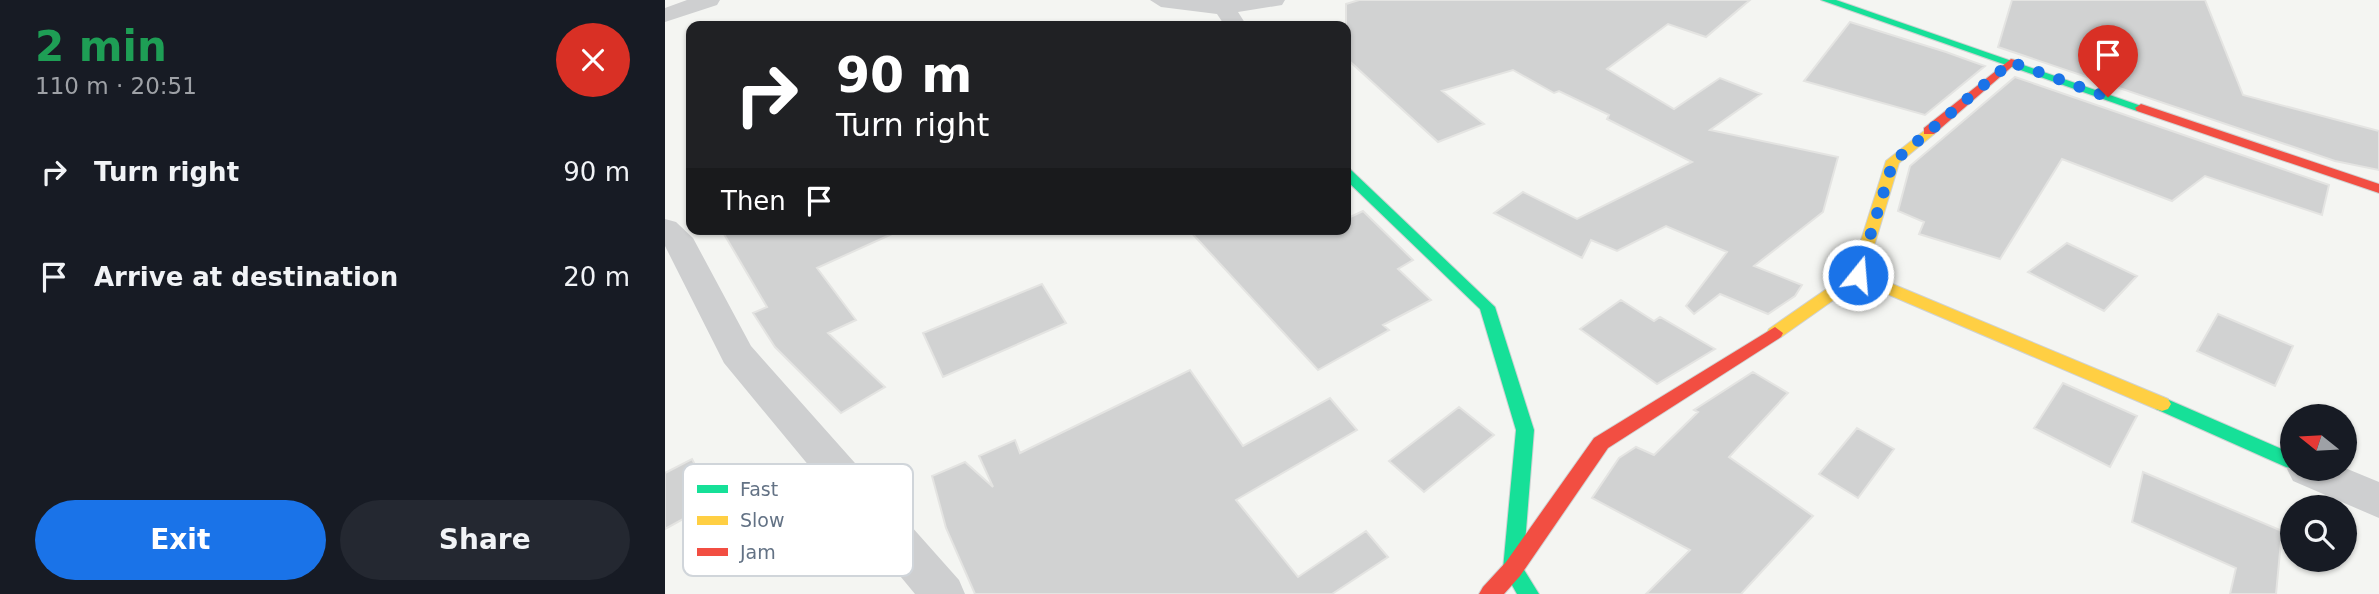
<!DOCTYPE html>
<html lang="en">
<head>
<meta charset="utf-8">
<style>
	body { margin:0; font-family:"DejaVu Sans",sans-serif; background:#242831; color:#f1f3f6; height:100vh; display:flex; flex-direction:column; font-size:26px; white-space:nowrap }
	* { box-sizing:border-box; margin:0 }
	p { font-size:23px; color:#9ea1a6 }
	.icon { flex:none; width:38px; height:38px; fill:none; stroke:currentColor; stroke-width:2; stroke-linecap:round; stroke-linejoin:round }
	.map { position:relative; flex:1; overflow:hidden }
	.sheet { display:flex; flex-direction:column; background:#171b24; width:665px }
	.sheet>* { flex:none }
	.hud { position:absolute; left:21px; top:21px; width:665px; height:214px; border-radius:14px; box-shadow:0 2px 5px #0004; background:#202124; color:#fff; overflow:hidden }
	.needle { width:46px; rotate:288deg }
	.tools { position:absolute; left:1615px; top:404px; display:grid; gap:14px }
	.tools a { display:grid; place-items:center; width:77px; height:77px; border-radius:50%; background:#171b24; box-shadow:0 2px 5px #0004; font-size:35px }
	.pin { position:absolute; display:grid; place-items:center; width:60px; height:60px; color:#fff; margin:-72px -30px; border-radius:50% 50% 50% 0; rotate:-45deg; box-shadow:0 0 7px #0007 }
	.pin .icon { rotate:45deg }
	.me { position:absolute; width:77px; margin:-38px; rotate:17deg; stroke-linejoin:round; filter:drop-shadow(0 0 5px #0008) }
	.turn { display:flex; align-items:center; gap:24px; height:147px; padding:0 35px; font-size:32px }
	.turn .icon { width:91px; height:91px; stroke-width:2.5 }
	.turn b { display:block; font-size:49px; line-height:60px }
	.then { display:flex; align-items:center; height:66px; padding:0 35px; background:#0003; gap:14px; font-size:26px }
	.round { display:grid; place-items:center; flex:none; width:74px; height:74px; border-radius:37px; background:#242831 }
	.summary { display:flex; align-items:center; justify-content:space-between; height:119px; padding:0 35px }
	h1 { font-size:42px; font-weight:700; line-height:52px; color:#1e9e55 }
	.cta { display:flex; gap:14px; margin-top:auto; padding:14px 35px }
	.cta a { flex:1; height:80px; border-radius:42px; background:#1a73e8; color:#fff; font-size:28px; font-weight:700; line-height:80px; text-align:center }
	.cta a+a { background:#242831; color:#f1f3f6 }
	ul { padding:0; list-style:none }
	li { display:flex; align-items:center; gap:21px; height:105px; padding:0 35px }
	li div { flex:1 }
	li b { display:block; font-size:26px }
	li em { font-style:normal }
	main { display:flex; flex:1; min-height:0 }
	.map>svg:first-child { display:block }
</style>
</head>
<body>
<main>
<section class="sheet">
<div class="summary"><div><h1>2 min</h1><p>110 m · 20:51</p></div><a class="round" style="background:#d93025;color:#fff"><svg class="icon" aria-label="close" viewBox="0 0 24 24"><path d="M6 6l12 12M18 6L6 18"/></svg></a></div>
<ul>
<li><svg class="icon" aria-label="right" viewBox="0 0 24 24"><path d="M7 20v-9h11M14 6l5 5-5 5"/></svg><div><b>Turn right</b></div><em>90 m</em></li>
<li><svg class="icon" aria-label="arrive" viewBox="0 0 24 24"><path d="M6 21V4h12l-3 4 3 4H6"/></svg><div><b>Arrive at destination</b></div><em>20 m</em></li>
</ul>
<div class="cta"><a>Exit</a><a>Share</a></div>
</section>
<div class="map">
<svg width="1714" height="594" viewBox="0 0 1714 594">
	<rect width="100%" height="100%" fill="#f4f5f2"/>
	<path fill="#d1d2d2" stroke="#e4e4e2" stroke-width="2" d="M 694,0 L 1085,0 L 1041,37 L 1003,24 L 942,69 L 1009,109 L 1055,78 L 1096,94 L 1045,130 L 1173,157 L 1158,212 L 1089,266 L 1137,285 L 1130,296 L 1103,314 L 1055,294 L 1029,314 L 1021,306 L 1062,252 L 1001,226 L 952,251 L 926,240 L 917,258 L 829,213 L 858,192 L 912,219 L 1027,162 L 942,119 L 944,115 L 894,91 L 889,93 L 848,70 L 777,91 L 819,124 L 773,142 L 681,58 L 681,4 Z
		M 1347,0 L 1540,0 L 1578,95 L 1714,131 L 1714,170 L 1670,161 L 1333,47 Z
		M 1185,22 L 1281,52 L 1320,66 L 1260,115 L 1139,81 Z
		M 1350,77 L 1664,185 L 1657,215 L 1540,176 L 1507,201 L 1397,159 L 1335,259 L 1254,234 L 1259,222 L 1233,211 L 1245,166 Z
		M 698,211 L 748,260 L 733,269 L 766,300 L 718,325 L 724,330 L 653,370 L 523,229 L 681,229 L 681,219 Z
		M 56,229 L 238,229 L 152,268 L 191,320 L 163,333 L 220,387 L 176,413 L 110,347 L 88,313 L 102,307 Z
		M 1402,243 L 1472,276 L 1439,311 L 1363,272 Z
		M 377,284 L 401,323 L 278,377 L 258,333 Z
		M 956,300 L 989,321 L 995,317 L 1050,349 L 992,384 L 915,329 Z
		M 1553,314 L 1628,346 L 1610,386 L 1532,351 Z
		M 525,370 L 578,446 L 665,398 L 692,430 L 571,500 L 633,577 L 701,531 L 723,557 L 667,594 L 310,594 L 281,528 L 267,476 L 300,462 L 328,487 L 314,456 L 350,440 L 355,453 Z
		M 1088,372 L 1123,393 L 1064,457 L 1148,516 L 1076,594 L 981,594 L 1025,550 L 927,498 L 954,458 L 971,447 L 989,455 L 1033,412 L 1029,410 Z
		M 1398,383 L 1472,416 L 1445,467 L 1369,428 Z
		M 794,407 L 829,435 L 759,492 L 724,461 Z
		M 1192,428 L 1229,449 L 1193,498 L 1154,474 Z
		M 27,459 L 49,502 L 0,529 L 0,473 Z
		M 1478,472 L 1617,531 L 1611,594 L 1565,594 L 1571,568 L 1467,522 Z"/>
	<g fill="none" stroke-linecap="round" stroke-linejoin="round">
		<defs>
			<path id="fast" d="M 1156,0 L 1171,0 L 1482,108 L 1480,111 L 1472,111 Z
				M 681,169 L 686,170 L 830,307 L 869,430 L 858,568 L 874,594 L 852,594 L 838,569 L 851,430 L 815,309 L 681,180 Z
				M 1497,397 L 1628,454 L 1628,469 L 1630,469 L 1621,467 L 1491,409 L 1488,404 L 1491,399 Z"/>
			<path id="slow" d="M 1264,127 L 1269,128 L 1269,134 L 1234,163 L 1201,273 L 1503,399 L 1506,404 L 1503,409 L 1497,411 L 1491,409 L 1194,282 L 1116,337 L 1104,337 L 1102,333 L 1104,329 L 1186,272 L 1221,161 Z"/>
			<path id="jam" d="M 1346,59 L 1350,60 L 1350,64 L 1269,134 L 1259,134 L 1259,128 Z
				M 1476,104 L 1714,184 L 1714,193 L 1472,111 L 1470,108 Z
				M 1110,327 L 1118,333 L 1116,337 L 943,448 L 855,576 L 839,594 L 814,594 L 818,587 L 841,562 L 929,438 Z"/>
		</defs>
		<use href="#fast" stroke="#cfd2d2" stroke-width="2"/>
		<use href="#slow" stroke="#cfd2d2" stroke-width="2"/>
		<use href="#jam" stroke="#cfd2d2" stroke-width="2"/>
		<path fill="#cecfd0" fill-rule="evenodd" d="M 22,0 L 55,0 L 52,5 L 0,22 L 0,8 Z
			M 485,0 L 620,0 L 617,5 L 573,12 L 582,26 L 560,26 L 552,14 L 496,7 Z
			M 0,219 L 11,222 L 28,238 L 86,346 L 294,580 L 300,594 L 250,594 L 59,363 L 0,246 Z
			M 1628,458 L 1628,469 L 1680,468 L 1714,482 L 1714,518 L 1628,481 L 1622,469 Z"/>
		<use href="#fast" fill="#16e098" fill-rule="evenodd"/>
		<use href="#slow" fill="#ffcf43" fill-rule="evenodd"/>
		<use href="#jam" fill="#f24e42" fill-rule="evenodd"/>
	</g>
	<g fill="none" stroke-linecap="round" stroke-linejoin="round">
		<path stroke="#1a73e8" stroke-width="12" stroke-dasharray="0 21.6" d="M 1193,275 L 1228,162 L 1346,62 L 1443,97"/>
	</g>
	<rect x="18" y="464" width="230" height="112" rx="10" fill="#fff" stroke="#d0d5da" stroke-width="2"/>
	<rect x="32" y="485" width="31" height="8" fill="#16e098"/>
	<rect x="32" y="516" width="31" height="9" fill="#ffcf43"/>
	<rect x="32" y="548" width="31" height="8" fill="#f24e42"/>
	<g font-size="19" fill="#637285">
		<text x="75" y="496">Fast</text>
		<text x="75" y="527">Slow</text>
		<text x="75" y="559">Jam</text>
	</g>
</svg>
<div class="tools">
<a><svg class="needle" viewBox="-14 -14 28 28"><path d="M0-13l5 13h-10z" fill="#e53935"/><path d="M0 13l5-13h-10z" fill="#9ea1a6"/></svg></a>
<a><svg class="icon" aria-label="search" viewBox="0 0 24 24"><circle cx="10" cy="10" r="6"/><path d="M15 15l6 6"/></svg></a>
</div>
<div class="pin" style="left:1443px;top:97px;background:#d93025"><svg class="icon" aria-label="arrive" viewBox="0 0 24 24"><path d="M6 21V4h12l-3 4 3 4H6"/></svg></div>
<svg class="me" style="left:1193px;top:275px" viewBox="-20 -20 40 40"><circle r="17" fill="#1a73e8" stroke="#fff" stroke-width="3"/><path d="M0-11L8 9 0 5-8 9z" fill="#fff"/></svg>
<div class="hud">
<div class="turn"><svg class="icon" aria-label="right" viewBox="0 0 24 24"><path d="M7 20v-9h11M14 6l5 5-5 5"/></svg><div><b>90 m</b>Turn right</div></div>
<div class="then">Then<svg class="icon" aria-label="arrive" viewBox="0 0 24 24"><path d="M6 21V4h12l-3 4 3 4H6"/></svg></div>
</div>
</div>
</main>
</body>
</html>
